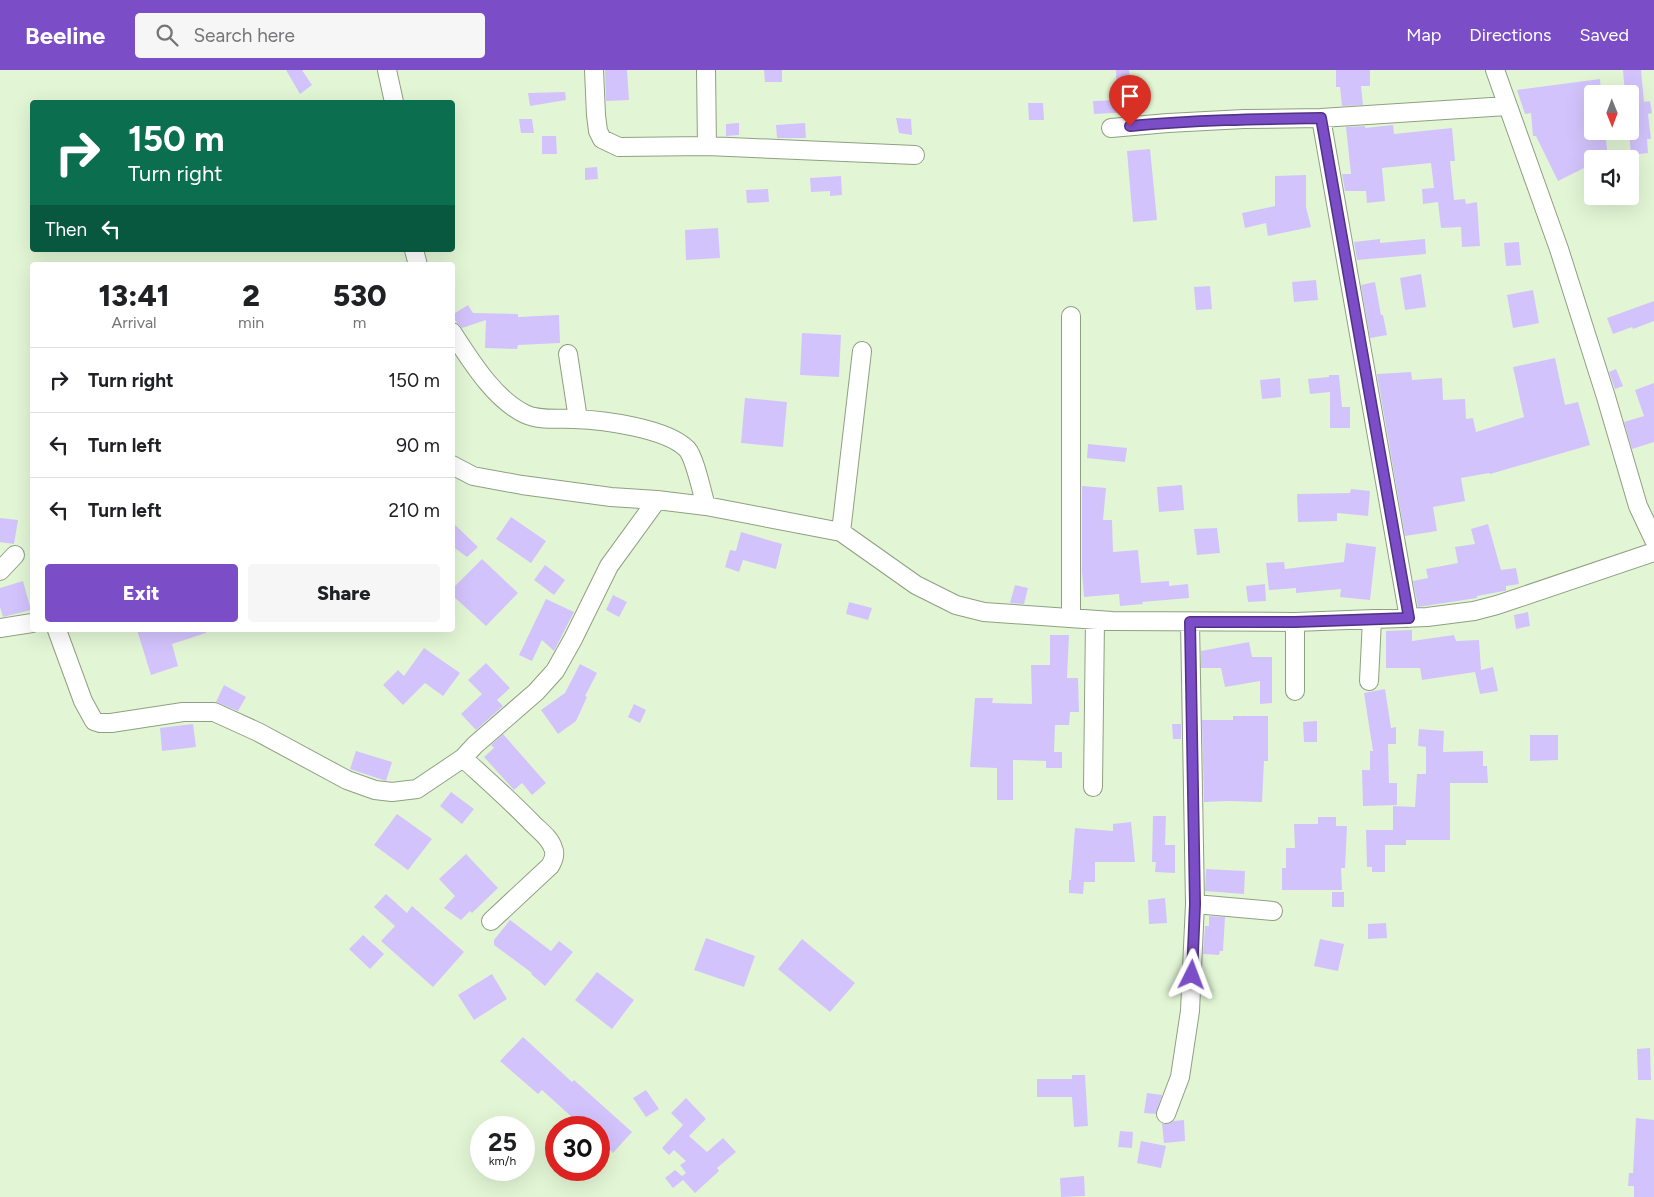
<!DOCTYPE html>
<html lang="en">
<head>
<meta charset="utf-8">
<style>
	body { margin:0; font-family:Figtree,sans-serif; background:#f6f6f6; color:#202124; height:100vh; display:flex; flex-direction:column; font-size:19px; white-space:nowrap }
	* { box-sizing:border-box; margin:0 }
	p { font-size:16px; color:#757577 }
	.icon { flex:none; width:28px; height:28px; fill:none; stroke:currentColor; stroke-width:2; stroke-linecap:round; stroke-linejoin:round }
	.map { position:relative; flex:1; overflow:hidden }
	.panel { position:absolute; left:30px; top:192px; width:425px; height:370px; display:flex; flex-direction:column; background:#fff; border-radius:5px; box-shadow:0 5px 20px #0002 }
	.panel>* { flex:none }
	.top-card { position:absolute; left:30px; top:30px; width:425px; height:152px; border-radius:5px; box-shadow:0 5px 20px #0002; background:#0b6e4f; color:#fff; overflow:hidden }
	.needle { width:32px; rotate:179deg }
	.controls { position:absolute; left:1584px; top:15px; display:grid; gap:10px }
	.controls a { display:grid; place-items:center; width:55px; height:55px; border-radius:5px; background:#fff; box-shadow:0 5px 20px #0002; font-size:25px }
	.speed { position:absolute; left:470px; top:1046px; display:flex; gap:10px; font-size:25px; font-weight:700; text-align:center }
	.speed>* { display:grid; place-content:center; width:65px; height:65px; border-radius:50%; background:#fff; box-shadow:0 5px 20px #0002; line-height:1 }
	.speed small { font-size:12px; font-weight:400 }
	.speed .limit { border:8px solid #d22; background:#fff; color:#111 }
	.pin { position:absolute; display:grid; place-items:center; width:42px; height:42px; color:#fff; margin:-51px -21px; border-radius:50% 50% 50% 0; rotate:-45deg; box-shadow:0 0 5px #0007 }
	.pin .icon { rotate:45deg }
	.me { position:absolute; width:55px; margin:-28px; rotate:3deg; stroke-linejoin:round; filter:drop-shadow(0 0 4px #0008) }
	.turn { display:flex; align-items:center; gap:18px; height:105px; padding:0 15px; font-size:22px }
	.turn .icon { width:65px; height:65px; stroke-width:2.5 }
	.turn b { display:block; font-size:35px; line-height:42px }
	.then { display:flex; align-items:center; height:48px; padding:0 15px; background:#0003; gap:10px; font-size:19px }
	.eta { display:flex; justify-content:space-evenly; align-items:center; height:85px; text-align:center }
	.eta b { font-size:30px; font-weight:800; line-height:35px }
	.primary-button { display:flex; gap:10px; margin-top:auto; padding:10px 15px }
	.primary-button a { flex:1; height:58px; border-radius:5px; background:#7b4dc6; color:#fff; font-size:20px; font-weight:800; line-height:58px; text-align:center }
	.primary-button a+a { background:#f6f6f6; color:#202124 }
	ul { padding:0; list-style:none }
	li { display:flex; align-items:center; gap:15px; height:65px; padding:0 15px; border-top:1px solid #e0e0e0 }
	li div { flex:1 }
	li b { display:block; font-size:19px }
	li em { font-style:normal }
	header { display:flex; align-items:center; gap:30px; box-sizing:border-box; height:70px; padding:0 25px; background:#7b4dc6; color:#fff }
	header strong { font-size:24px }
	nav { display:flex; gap:28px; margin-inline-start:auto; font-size:18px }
	.search { width:350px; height:45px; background:#f6f6f6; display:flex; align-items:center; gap:12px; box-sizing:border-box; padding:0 18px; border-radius:5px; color:#757577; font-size:19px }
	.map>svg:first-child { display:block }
</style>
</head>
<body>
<header>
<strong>Beeline</strong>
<div class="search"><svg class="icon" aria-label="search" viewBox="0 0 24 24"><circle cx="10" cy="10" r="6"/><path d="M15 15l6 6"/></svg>Search here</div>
<nav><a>Map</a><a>Directions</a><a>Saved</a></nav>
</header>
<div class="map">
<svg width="1654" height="1127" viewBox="0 0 1654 1127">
	<rect width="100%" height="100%" fill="#e2f6d5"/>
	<path fill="#d3c3fc" d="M 286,0 L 302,0 L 312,15 L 300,24 Z
		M 605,0 L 627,0 L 629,30 L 606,31 Z
		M 764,0 L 782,0 L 782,12 L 765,12 Z
		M 1116,0 L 1129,0 L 1132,42 L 1094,44 L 1093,31 L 1117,30 Z
		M 1336,0 L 1370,0 L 1370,16 L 1361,16 L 1363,35 L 1342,36 L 1340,17 L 1336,17 Z
		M 1623,0 L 1641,0 L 1644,32 L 1650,31 L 1652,43 L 1648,44 L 1651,69 L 1647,69 L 1648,83 L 1631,85 L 1629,61 L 1630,53 L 1634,52 L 1630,24 L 1625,24 Z
		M 1600,9 L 1601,24 L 1592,24 L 1592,61 L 1605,61 L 1608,89 L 1592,89 L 1592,94 L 1558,111 L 1536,66 L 1533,66 L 1531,43 L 1525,44 L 1517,20 Z
		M 565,22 L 566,30 L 530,36 L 528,23 Z
		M 1028,33 L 1043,33 L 1044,50 L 1029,50 Z
		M 896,48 L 911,49 L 912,65 L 899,63 Z
		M 519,49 L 532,49 L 534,63 L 521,63 Z
		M 739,53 L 739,65 L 726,66 L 726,54 Z
		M 805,53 L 806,68 L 777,68 L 776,55 Z
		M 1393,55 L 1394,64 L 1452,58 L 1455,91 L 1450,91 L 1454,130 L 1465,129 L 1466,134 L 1477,132 L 1480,176 L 1462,177 L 1461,157 L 1441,158 L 1438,132 L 1423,134 L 1422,119 L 1434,118 L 1431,93 L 1382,98 L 1385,131 L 1367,133 L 1366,121 L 1345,121 L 1342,104 L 1351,104 L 1346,57 L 1365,56 L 1365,58 Z
		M 542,66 L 556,66 L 557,84 L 542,84 Z
		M 1150,79 L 1157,150 L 1133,152 L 1127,81 Z
		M 597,97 L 598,109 L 585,110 L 585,98 Z
		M 1306,105 L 1306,137 L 1311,157 L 1268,166 L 1266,153 L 1245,158 L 1242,143 L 1275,136 L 1275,106 Z
		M 841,106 L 842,125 L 830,126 L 830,121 L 811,122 L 810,108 Z
		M 768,119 L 769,132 L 747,133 L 746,120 Z
		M 718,158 L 720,188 L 686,190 L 685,160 Z
		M 1380,169 L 1380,173 L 1425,169 L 1426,184 L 1357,190 L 1354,172 Z
		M 1519,172 L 1521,195 L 1506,196 L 1504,173 Z
		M 1421,204 L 1426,237 L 1405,240 L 1400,208 Z
		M 1316,210 L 1318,230 L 1294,232 L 1292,212 Z
		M 1375,212 L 1381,245 L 1383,245 L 1387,265 L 1370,268 L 1361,215 Z
		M 1210,216 L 1212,239 L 1196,240 L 1194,217 Z
		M 1533,220 L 1539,253 L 1513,258 L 1507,225 Z
		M 1654,231 L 1654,251 L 1633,259 L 1632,257 L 1613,264 L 1607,248 Z
		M 468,235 L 473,243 L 518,244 L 518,247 L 559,245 L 560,273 L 518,275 L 517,279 L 485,278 L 486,250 L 462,258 L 452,247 L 452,245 Z
		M 802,263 L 841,265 L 839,307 L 800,305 Z
		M 1555,288 L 1565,335 L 1578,332 L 1590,375 L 1490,404 L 1489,403 L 1461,408 L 1465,431 L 1433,437 L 1437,461 L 1405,466 L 1377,304 L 1411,302 L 1412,310 L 1442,308 L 1443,330 L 1465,329 L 1466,349 L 1473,348 L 1476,362 L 1524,347 L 1513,297 Z
		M 1616,299 L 1623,316 L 1615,319 L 1609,302 Z
		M 1329,305 L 1339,305 L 1342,337 L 1350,337 L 1350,358 L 1330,358 L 1330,322 L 1310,324 L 1308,309 L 1329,307 Z
		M 1280,308 L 1281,327 L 1262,329 L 1260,310 Z
		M 1654,313 L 1654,372 L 1632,379 L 1624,352 L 1644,346 L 1635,320 Z
		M 745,328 L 787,332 L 783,377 L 741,373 Z
		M 1088,374 L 1127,378 L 1125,392 L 1087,388 Z
		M 1182,415 L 1184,440 L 1159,442 L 1157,417 Z
		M 1082,416 L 1106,418 L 1103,450 L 1112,450 L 1113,482 L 1138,480 L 1141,513 L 1169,511 L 1169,516 L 1188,514 L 1189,528 L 1142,532 L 1143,534 L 1120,536 L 1119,524 L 1084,527 L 1082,502 Z
		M 1351,419 L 1370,421 L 1368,446 L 1337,443 L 1337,451 L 1298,452 L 1297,424 L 1350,423 Z
		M 511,447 L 546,471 L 531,493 L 496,469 Z
		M 0,448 L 18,450 L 14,474 L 0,472 Z
		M 452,452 L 478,477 L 467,487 L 452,476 Z
		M 1488,454 L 1501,500 L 1516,498 L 1519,514 L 1506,516 L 1506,521 L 1504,521 L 1477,526 L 1477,528 L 1418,537 L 1413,511 L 1428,508 L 1426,499 L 1458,493 L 1455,477 L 1475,474 L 1471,459 Z
		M 1217,458 L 1220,483 L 1197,485 L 1194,459 Z
		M 741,462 L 782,474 L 776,499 L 743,490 L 739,502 L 725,497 L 730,480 L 736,481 Z
		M 1346,473 L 1376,477 L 1370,530 L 1340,527 L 1341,519 L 1296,523 L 1296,518 L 1269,520 L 1266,493 L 1284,492 L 1285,499 L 1344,492 Z
		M 482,489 L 518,523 L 486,556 L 452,525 L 452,519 Z
		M 545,495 L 565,510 L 554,525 L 534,510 Z
		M 23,511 L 31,540 L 3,547 L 0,537 L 0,518 Z
		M 1265,514 L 1266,531 L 1248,532 L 1246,516 Z
		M 1015,515 L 1028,518 L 1024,534 L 1010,533 Z
		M 613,525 L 627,532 L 619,547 L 606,540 Z
		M 546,529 L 574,542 L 554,581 L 542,570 L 532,591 L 519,585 Z
		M 849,532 L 872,538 L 868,550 L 846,544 Z
		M 1528,542 L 1530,556 L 1516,559 L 1514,545 Z
		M 137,560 L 206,560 L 206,563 L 172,574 L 178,596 L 151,605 Z
		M 1412,560 L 1412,571 L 1454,565 L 1456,571 L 1479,570 L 1481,600 L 1493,597 L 1498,621 L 1480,624 L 1475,602 L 1422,610 L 1420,598 L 1386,598 L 1386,561 Z
		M 1050,565 L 1069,565 L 1067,608 L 1078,608 L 1079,642 L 1070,642 L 1069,655 L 1055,655 L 1054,682 L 1062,682 L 1062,698 L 1046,698 L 1046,691 L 1013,690 L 1013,730 L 997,730 L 997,698 L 970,697 L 975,628 L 993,628 L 992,633 L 1032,634 L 1031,595 L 1050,595 Z
		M 1249,572 L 1252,587 L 1272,587 L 1272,633 L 1260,634 L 1260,611 L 1225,617 L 1221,598 L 1201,598 L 1201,581 Z
		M 424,578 L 460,603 L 443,626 L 425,613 L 403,635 L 383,615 L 398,600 L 404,606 Z
		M 486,593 L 510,618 L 497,630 L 503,636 L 476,660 L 461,644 L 482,624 L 468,610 Z
		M 580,594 L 597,603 L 585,626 L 587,627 L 576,651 L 558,664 L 541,640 L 565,623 Z
		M 224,615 L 246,627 L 238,641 L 216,632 Z
		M 1385,619 L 1391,658 L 1396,657 L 1396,674 L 1388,674 L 1389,713 L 1397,713 L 1397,735 L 1363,736 L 1362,700 L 1370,700 L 1370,681 L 1373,681 L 1364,623 Z
		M 634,634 L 646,640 L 640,653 L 628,647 Z
		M 1233,646 L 1268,646 L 1268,691 L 1264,691 L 1262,732 L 1228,731 L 1204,732 L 1202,650 L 1233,650 Z
		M 1317,651 L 1317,672 L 1304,672 L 1303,652 Z
		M 193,654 L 196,677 L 162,681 L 160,658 Z
		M 1172,654 L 1181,654 L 1181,669 L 1173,669 Z
		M 1419,659 L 1444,661 L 1443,682 L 1483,681 L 1483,696 L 1487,696 L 1488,713 L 1450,713 L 1450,770 L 1406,770 L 1406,775 L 1385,775 L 1385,802 L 1372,802 L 1372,797 L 1367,797 L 1366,760 L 1393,760 L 1393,736 L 1415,737 L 1417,704 L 1426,704 L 1426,677 L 1418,676 Z
		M 503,664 L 546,713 L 532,725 L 522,713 L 514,720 L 484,687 L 494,678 L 491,675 Z
		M 1530,665 L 1558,665 L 1558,690 L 1530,691 Z
		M 356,681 L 392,692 L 386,711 L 350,699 Z
		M 451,722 L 474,739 L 462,754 L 440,736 Z
		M 397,744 L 432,769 L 408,800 L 374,775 Z
		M 1153,746 L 1166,746 L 1165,775 L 1175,775 L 1175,803 L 1155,802 L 1156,792 L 1152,792 Z
		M 1318,747 L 1336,747 L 1336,756 L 1347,756 L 1345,798 L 1341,798 L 1342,820 L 1282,820 L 1282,798 L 1286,798 L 1286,778 L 1295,778 L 1294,754 L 1318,754 Z
		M 1131,752 L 1135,792 L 1095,792 L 1095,812 L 1084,812 L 1083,824 L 1069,823 L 1069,810 L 1071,810 L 1075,758 L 1113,761 L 1113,754 Z
		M 466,784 L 498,818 L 472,843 L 470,841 L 461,850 L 444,838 L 455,826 L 439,809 Z
		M 1206,799 L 1245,801 L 1244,824 L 1205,821 Z
		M 1332,822 L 1344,822 L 1344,837 L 1332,837 Z
		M 386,824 L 407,843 L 412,836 L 464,882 L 433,917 L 381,871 L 395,856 L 374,837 Z
		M 1165,828 L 1167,853 L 1149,854 L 1148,830 Z
		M 1209,846 L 1225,847 L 1223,881 L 1220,881 L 1219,885 L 1203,884 L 1205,856 L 1209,856 Z
		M 510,850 L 551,881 L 559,871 L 573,882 L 545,916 L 531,904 L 532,903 L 494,875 L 494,870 Z
		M 1386,853 L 1387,868 L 1368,869 L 1368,854 Z
		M 363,865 L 384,884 L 370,899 L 349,879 Z
		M 706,868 L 755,886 L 744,917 L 694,900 Z
		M 802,869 L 855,913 L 830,942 L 778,899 Z
		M 1320,869 L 1344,874 L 1338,901 L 1314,896 Z
		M 597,902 L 634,930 L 612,959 L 575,930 Z
		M 492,904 L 507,929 L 474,950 L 458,925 Z
		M 523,967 L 572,1012 L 574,1010 L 632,1062 L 613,1083 L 599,1070 L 599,1058 L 584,1058 L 542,1020 L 538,1024 L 500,991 Z
		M 1650,978 L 1651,1010 L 1638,1010 L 1637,979 Z
		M 1072,1005 L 1085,1005 L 1088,1056 L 1074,1057 L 1072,1027 L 1037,1027 L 1037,1009 L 1072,1009 Z
		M 646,1020 L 659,1039 L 646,1047 L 633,1028 Z
		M 1147,1023 L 1162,1025 L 1156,1044 L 1144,1043 Z
		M 686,1028 L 706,1049 L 689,1066 L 707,1082 L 723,1068 L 736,1082 L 717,1098 L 719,1101 L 695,1123 L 683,1110 L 673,1118 L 665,1108 L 675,1100 L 682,1106 L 686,1103 L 680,1095 L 686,1091 L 674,1080 L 669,1085 L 662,1078 L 683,1055 L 671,1043 Z
		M 1636,1048 L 1654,1050 L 1654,1127 L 1634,1127 L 1634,1116 L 1628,1116 L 1629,1103 L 1633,1103 Z
		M 1184,1050 L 1185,1071 L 1164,1073 L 1162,1054 L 1168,1054 L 1174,1051 Z
		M 1120,1061 L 1133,1062 L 1132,1078 L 1118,1077 Z
		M 1141,1071 L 1166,1076 L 1161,1098 L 1137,1093 Z
		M 1084,1106 L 1085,1126 L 1061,1127 L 1060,1108 Z"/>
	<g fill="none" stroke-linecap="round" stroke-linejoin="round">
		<defs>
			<path id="minor" d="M 387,0 L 394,32
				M 594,0 L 596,45 L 598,61 L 602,69 L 619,77 L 707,76
				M 706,0 L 707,76 L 915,85
				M 1495,0 L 1559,179 L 1606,327 L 1638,436 L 1654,470
				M 1321,48 L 1409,548
				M 1111,58 L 1168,53 L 1244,49 L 1321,48 L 1507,36
				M 414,180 L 418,195
				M 452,262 C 471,291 494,329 525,344 C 539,351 559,348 574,349 C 603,350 666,358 687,379 C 695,388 702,423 706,436
				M 568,284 L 578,349
				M 452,395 L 473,406 L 522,415 L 611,427 L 657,430 L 706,436 L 841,462 L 916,515 L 956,535 L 984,542 L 1112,551 L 1295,552 L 1427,547 L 1474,541 L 1497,535 L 1654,482
				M 841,462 L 862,281
				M 0,501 L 15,485
				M 1071,548 L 1071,246
				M 0,558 L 32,553
				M 57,560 L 83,631 L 94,651 L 100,653 L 111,653 L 183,642 L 214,642 L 258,662 L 347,710 L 375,720 L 392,722 L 417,719 L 463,688 L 475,675 L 536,622 L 555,601 L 573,569 L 609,496 L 657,430
				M 1369,611 L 1372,549
				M 1295,621 L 1295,552
				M 463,688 C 487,710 511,731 533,754 C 540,761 550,768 553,778 C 556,784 553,791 550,796 L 491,851
				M 1093,717 L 1095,550
				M 1195,834 L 1273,841
				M 1166,1044 L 1180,1007 L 1190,941 L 1195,834 L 1190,552"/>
		</defs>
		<use href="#minor" stroke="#8ea081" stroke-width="20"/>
		<use href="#minor" stroke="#fff" stroke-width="18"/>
	</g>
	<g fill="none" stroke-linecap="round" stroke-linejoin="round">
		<defs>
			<path id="route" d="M 1130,56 C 1194,50 1257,49 1321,48 L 1409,548 L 1295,552 L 1190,552 L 1195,834 L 1192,905"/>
		</defs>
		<use href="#route" stroke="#503281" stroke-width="12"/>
		<use href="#route" stroke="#7b4dc6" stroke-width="9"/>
	</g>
</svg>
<div class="controls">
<a><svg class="needle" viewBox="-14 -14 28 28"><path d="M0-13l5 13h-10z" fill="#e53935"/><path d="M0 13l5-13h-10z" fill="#757577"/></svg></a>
<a><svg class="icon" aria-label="sound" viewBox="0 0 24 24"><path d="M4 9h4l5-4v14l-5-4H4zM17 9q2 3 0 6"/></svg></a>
</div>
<div class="speed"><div>25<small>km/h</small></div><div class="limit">30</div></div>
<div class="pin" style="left:1130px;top:56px;background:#d93025"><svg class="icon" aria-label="arrive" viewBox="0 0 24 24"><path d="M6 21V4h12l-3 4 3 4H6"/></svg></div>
<svg class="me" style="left:1192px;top:905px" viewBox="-20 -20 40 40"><path d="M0-17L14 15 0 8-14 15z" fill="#7b4dc6" stroke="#fff" stroke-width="4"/></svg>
<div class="top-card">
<div class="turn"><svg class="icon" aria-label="right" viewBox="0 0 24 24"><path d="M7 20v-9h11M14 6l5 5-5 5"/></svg><div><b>150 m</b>Turn right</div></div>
<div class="then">Then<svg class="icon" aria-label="left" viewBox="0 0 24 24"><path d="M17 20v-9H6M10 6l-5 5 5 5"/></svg></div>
</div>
<section class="panel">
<div class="eta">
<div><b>13:41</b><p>Arrival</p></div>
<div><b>2</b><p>min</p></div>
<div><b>530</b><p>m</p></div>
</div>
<ul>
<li><svg class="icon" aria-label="right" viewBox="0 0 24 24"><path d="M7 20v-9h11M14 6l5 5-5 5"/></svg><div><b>Turn right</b></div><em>150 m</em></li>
<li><svg class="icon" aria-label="left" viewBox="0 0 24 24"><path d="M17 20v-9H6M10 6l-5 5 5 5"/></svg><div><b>Turn left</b></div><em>90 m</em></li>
<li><svg class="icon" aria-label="left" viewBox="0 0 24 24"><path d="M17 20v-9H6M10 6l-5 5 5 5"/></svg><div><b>Turn left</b></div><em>210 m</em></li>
</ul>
<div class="primary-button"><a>Exit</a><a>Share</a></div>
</section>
</div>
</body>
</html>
